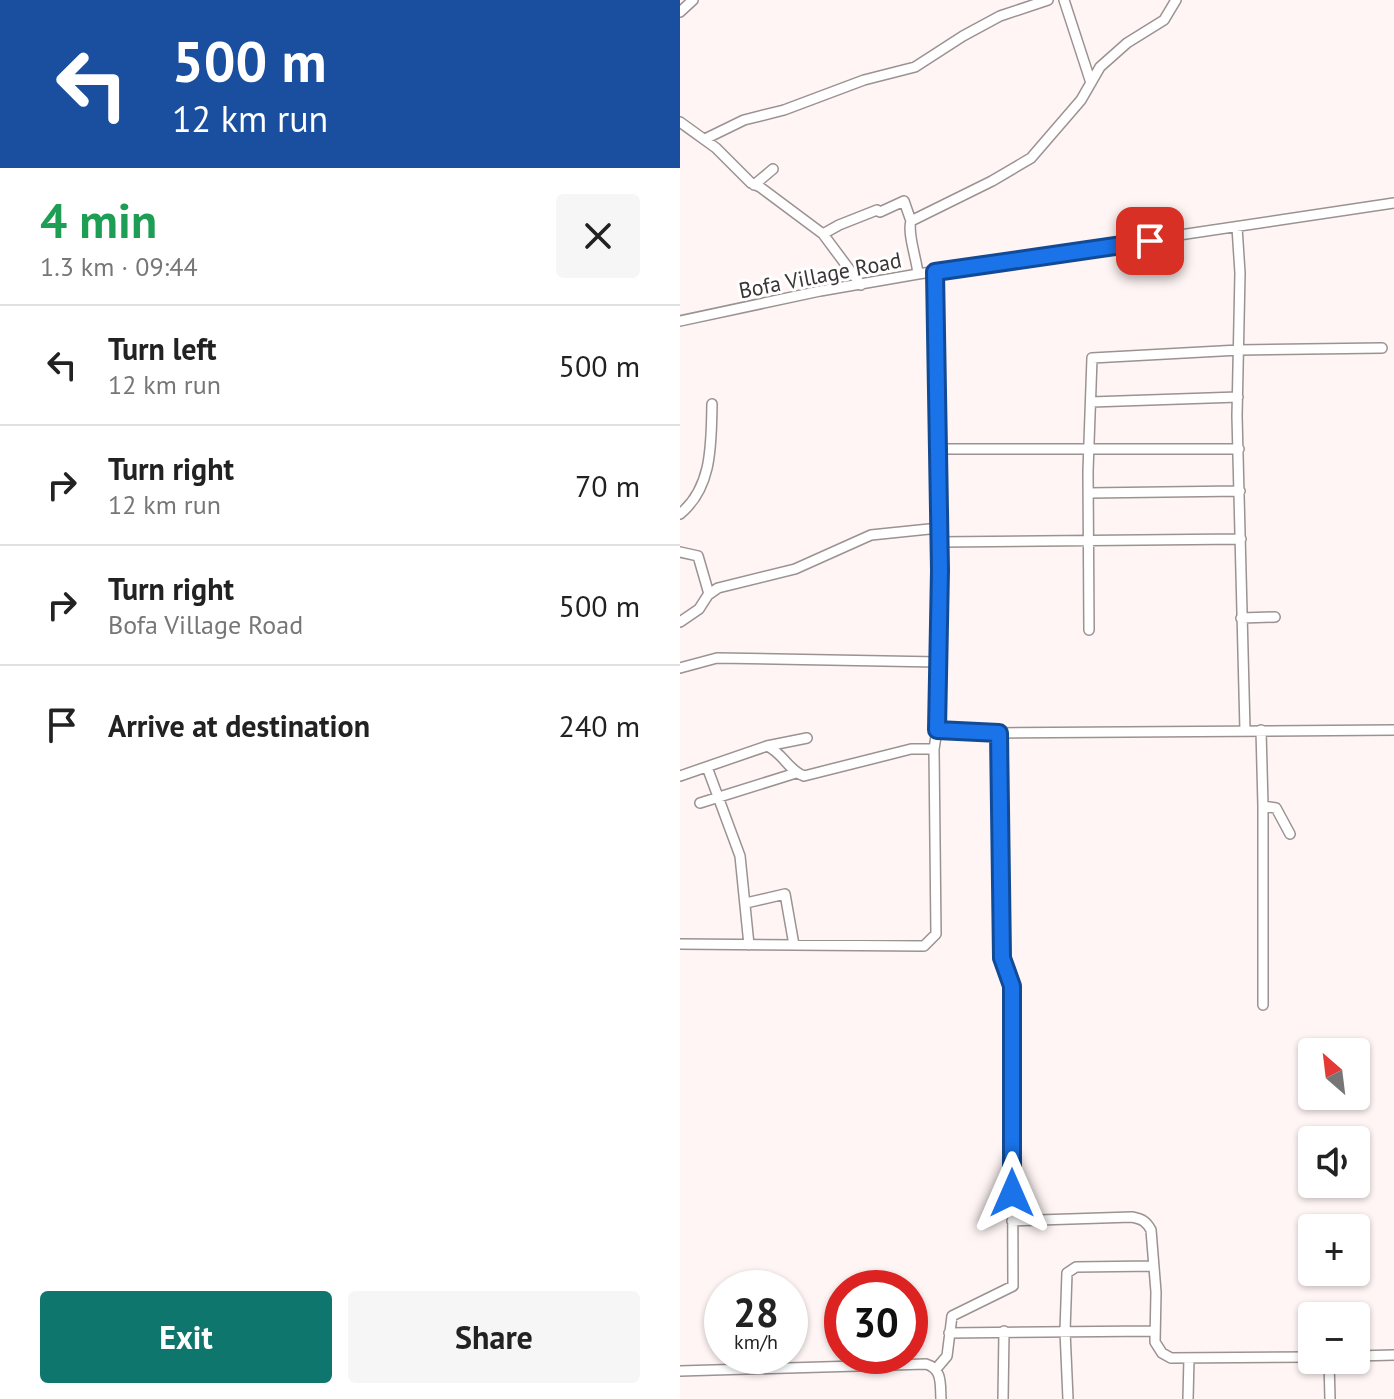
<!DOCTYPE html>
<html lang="en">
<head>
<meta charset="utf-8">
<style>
	body { margin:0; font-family:"PT Sans",sans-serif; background:#f6f6f6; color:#222; height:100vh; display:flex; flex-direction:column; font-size:30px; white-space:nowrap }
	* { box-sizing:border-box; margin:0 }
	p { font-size:26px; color:#767676 }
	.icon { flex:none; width:44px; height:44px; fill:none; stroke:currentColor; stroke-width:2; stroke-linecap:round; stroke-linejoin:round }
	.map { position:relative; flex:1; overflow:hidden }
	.drawer { display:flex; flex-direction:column; background:#fff; width:680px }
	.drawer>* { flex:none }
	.top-card { background:#1a4fa0; color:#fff; overflow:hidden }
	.needle { width:52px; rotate:332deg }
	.controls { position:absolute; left:618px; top:1038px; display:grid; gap:16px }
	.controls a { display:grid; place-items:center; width:72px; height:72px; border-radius:8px; background:#fff; box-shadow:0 2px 6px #0004; font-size:40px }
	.speed { position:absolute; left:24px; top:1270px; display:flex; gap:16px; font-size:40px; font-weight:700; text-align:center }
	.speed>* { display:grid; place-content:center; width:104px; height:104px; border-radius:50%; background:#fff; box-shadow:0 2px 6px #0004; line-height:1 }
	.speed small { font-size:20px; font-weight:400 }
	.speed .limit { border:12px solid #d22; background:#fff; color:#111 }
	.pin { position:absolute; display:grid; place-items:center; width:68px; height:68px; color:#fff; margin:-34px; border-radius:16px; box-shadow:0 4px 12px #0006 }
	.me { position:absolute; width:88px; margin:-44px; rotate:0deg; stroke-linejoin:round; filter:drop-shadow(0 0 6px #0008) }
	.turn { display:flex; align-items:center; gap:28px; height:168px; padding:0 40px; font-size:36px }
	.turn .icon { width:104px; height:104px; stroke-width:2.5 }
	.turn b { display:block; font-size:56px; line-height:68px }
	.round { display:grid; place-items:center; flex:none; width:84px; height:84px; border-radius:8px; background:#f6f6f6 }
	.summary { display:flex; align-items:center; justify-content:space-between; height:136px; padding:0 40px }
	h1 { font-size:48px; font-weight:700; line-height:60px; color:#1e9e55 }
	.button { display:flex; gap:16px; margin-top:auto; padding:16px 40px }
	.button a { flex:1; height:92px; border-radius:8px; background:#0f766e; color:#fff; font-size:32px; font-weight:700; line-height:92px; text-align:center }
	.button a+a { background:#f6f6f6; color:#222 }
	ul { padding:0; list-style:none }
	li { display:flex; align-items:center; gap:24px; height:120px; padding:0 40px; border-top:2px solid #e0e0e0 }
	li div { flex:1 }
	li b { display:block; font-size:30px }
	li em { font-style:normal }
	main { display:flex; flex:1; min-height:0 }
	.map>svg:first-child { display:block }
</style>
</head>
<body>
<main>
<section class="drawer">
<div class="top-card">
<div class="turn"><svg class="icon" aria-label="left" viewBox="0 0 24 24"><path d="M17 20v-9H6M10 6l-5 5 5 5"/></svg><div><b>500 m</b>12 km run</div></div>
</div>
<div class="summary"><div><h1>4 min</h1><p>1.3 km · 09:44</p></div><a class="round"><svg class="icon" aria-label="close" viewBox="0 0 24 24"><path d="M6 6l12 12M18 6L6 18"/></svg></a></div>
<ul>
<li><svg class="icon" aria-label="left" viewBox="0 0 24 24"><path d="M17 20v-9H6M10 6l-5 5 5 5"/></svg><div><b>Turn left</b><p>12 km run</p></div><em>500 m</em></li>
<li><svg class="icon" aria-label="right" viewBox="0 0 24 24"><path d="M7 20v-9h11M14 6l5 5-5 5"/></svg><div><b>Turn right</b><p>12 km run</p></div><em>70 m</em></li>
<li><svg class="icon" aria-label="right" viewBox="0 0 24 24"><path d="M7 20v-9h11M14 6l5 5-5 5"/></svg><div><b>Turn right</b><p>Bofa Village Road</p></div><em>500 m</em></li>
<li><svg class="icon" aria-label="arrive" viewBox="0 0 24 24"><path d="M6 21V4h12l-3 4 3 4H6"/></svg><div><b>Arrive at destination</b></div><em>240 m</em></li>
</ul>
<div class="button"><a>Exit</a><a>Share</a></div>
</section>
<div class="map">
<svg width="714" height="1399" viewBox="0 0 714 1399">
	<rect width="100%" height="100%" fill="#fff5f5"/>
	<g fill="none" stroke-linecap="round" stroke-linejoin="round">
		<defs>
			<path id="minor" d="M 384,0 L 411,83
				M 0,12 L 13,0
				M 0,122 L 36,148 L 71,183 L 80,187 L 143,234 L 181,285
				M 25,139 L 64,120 L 104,110 L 184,80 L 235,67 L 283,36 L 320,16 L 368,0
				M 74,185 L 93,169
				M 231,221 L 312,181 L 351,158 L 401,100 L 420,67 L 447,43 L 484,20 L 496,0
				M 557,227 L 560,273 L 557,416 L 565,730
				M 143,234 L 159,225 L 197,210 L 200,212 L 224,201 L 231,221 C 227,233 237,260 238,274
				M 255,272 L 260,570 L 257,730 L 319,733 L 322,958 L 332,986 L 333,1286 L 272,1316 L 267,1356 L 256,1369
				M 0,321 L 140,291 L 238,274 L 714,203
				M 411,402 L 558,397
				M 258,449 L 559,449
				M 409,493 L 560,491
				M 0,514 C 33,487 31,443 32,404
				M 260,542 L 561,539
				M 0,552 L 18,556 L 29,594
				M 561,618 L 595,617
				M 0,622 L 19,609 L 28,595 L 38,588 L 115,569 L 191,535 L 259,528
				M 409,630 L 408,471 L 412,358 L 559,350 L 702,348
				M 0,668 L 37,658 L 258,662
				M 581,730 L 583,806 L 596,808 L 610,834
				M 319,733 L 714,730
				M 87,746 L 127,738
				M 27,767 L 60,856 L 69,945
				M 0,776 L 87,746 C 103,753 109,771 124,776 L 231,749 L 254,749
				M 20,803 L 116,773
				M 66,903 L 105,894 L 114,945
				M 0,944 L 244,946 L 256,934 L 254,749 L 257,730
				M 583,1005 L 583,806
				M 332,1221 L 452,1217 C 462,1219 466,1221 471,1230 L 476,1292 L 475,1342 L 482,1353 L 491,1358 L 632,1357
				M 269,1333 L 474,1331
				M 676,1356 L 714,1355
				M 649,1360 L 650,1399
				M 0,1371 L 246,1364 C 263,1369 260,1385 261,1399
				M 323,1399 L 324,1331
				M 388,1399 L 385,1331 L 387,1273 L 396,1267 L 474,1266
				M 508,1399 L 509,1358"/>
		</defs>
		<use href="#minor" stroke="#9b9292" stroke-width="12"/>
		<use href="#minor" stroke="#fff" stroke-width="9"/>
	</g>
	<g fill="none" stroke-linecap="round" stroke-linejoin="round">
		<defs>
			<path id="route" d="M 332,1193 L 332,986 L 322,958 L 319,733 L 257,730 L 260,570 L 255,272 L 470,241"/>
		</defs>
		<use href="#route" stroke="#114b97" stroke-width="20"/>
		<use href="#route" stroke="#1a73e8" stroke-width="14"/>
	</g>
	<g text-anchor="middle" stroke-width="6" stroke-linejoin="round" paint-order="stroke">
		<g font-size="22" fill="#3a3636" stroke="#fff">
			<text transform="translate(140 275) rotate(-11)" y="8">Bofa Village Road</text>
		</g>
	</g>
</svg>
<div class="controls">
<a><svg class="needle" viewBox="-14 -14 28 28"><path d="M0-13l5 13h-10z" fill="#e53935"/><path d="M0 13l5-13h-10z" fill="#767676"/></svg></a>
<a><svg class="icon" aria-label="sound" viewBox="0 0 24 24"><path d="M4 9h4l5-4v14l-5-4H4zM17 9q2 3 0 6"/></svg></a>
<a>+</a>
<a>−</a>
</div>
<div class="speed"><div>28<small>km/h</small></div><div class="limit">30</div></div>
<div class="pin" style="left:470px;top:241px;background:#d93025"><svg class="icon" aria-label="arrive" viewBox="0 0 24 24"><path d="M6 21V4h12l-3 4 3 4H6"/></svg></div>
<svg class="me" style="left:332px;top:1193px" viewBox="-20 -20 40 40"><path d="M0-17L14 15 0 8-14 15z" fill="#1a73e8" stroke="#fff" stroke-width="4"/></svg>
</div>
</main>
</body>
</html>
